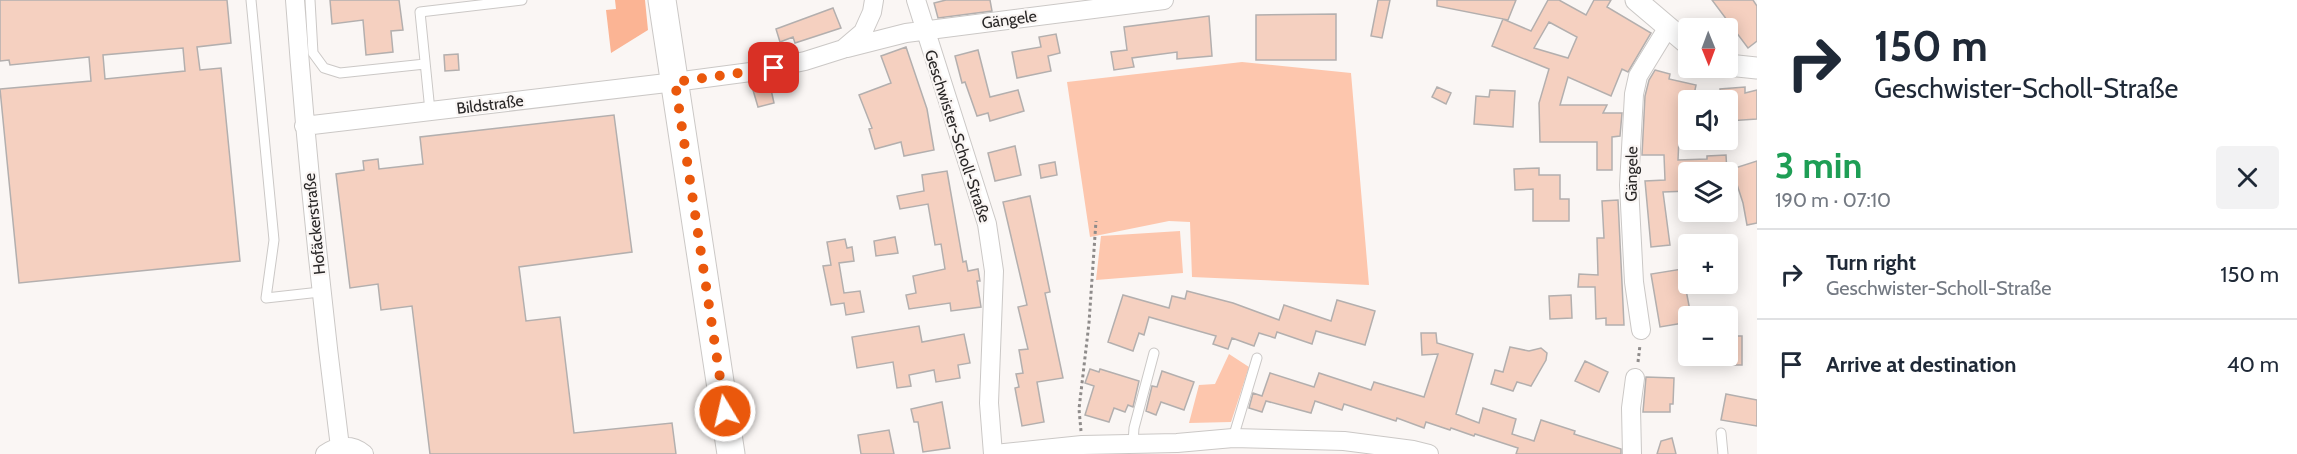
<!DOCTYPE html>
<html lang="en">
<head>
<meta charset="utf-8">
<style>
	body { margin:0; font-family:Cabin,sans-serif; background:#f2f2f3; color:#1f2937; height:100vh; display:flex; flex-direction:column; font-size:22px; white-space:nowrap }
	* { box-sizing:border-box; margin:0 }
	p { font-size:20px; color:#747a83 }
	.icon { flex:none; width:33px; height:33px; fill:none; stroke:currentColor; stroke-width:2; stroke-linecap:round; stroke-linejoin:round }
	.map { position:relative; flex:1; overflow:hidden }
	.sheet { display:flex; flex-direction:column; background:#fff; width:540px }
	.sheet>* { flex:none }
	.top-card { background:#fff; color:#1f2937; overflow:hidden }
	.needle { width:39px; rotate:179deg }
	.tools { position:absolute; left:1678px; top:18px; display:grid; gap:12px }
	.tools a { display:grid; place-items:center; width:60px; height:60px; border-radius:6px; background:#fff; box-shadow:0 3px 15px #0003; font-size:30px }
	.pin { position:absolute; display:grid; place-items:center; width:51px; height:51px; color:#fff; margin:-26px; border-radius:12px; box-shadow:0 3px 9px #0006 }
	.me { position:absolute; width:66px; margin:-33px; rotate:351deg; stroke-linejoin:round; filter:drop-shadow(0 0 4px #0008) }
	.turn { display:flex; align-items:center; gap:21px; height:126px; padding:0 18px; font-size:27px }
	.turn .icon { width:78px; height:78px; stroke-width:2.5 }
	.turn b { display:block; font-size:42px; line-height:51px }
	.round { display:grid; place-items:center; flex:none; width:63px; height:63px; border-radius:6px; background:#f2f2f3 }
	.summary { display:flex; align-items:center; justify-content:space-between; height:102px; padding:0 18px }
	h1 { font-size:36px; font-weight:700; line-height:45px; color:#1e9e55 }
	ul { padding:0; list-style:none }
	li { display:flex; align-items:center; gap:18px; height:90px; padding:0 18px; border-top:2px solid #e0e1e3 }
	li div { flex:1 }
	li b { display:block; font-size:22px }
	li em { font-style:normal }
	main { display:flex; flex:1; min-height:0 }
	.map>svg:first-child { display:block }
</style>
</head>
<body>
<main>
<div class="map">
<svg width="1757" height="454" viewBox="0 0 1757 454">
	<rect width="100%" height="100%" fill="#faf6f4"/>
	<path fill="#fdc6ad" d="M 1242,62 L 1351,73 L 1369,285 L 1192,277 L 1190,222 L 1169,221 L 1090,237 L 1067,82 Z
		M 1180,231 L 1183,273 L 1096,280 L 1101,236 Z
		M 1229,354 L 1249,367 L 1231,422 L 1189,423 L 1199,385 L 1215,384 Z"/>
	<path fill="#fbb494" d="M 615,0 L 645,0 L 648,30 L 611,53 L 606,10 L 616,9 Z"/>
	<path fill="#f5d0c0" stroke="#b3afae" stroke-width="1.5" fill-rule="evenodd" d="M 0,0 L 227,0 L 231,43 L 197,47 L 200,70 L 221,68 L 240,261 L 19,283 L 0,89 L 91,81 L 89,57 L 10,65 L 9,60 L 0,61 ZM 183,48 L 185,71 L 105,79 L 103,55 Z
		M 330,0 L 399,0 L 403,30 L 391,31 L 393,52 L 366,55 L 363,20 L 332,24 Z
		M 946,0 L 990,0 L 992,11 L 938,18 L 934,3 Z
		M 1378,0 L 1390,0 L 1382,38 L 1371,36 Z
		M 1437,0 L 1516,0 L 1508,20 L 1437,6 Z
		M 1548,0 L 1559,0 L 1586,15 L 1594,0 L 1611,0 L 1607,7 L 1651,33 L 1628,72 L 1622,69 L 1611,96 L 1568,77 L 1560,105 L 1607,105 L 1603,113 L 1622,113 L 1620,136 L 1612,137 L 1612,170 L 1597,170 L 1597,142 L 1540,142 L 1539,103 L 1549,69 L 1492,46 L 1503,19 L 1531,31 ZM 1549,22 L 1577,37 L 1568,58 L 1534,48 Z
		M 1712,0 L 1753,0 L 1757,6 L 1757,41 L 1748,48 Z
		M 833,8 L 841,28 L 795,43 L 793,37 L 780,42 L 776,29 Z
		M 1336,14 L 1336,60 L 1256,60 L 1256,15 Z
		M 1209,16 L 1212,56 L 1177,59 L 1177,52 L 1132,58 L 1134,67 L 1114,70 L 1111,52 L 1127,50 L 1124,27 Z
		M 1056,34 L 1060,53 L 1048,56 L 1051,71 L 1017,78 L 1012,52 L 1041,47 L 1039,37 Z
		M 906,47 L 927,109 L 934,150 L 904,156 L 901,142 L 875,149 L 869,129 L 872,128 L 859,95 L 891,83 L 881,56 Z
		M 978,50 L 990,97 L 1018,90 L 1024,111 L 990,121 L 988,113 L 977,116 L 965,82 L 962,83 L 955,56 Z
		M 458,54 L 459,70 L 445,71 L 444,55 Z
		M 1655,70 L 1670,74 L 1669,79 L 1696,85 L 1693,100 L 1689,100 L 1689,116 L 1680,114 L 1678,160 L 1707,159 L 1707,156 L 1726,155 L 1727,172 L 1689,172 L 1689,191 L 1663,192 L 1670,245 L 1651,247 L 1645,181 L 1665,180 L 1664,155 L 1642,155 L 1645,96 L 1649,80 Z
		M 770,85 L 774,103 L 758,107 L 753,90 Z
		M 1437,87 L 1451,93 L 1446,104 L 1432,97 Z
		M 1745,87 L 1745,93 L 1757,90 L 1757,119 L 1728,121 L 1728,100 L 1721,100 L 1720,89 Z
		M 1490,90 L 1515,91 L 1513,127 L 1474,124 L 1476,96 L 1489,97 Z
		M 614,115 L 632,252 L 519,267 L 526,321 L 560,317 L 574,433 L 672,423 L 676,454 L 430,454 L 412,306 L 381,310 L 378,284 L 350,288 L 336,174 L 364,170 L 363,161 L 378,159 L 379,169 L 423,164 L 420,137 Z
		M 1015,146 L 1021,175 L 995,181 L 988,153 Z
		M 1757,161 L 1757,223 L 1747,225 L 1743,203 L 1732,169 Z
		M 1055,162 L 1057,175 L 1041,178 L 1039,165 Z
		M 1539,168 L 1539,175 L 1560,175 L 1560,199 L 1569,199 L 1569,221 L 1533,221 L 1533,189 L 1515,190 L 1514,169 Z
		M 947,171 L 963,262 L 966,261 L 968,271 L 978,269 L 980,281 L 977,281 L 981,307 L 951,311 L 950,303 L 909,309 L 906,295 L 916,293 L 913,276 L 945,269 L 941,244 L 935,245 L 928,204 L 900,209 L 897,196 L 924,191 L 922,175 Z
		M 1030,196 L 1050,292 L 1045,293 L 1063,378 L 1037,382 L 1044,422 L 1022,426 L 1015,388 L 1019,387 L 1016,374 L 1023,373 L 1019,350 L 1028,349 L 1018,307 L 1027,305 L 1003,202 Z
		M 1618,200 L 1624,325 L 1606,325 L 1606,318 L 1596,319 L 1595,287 L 1578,287 L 1579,274 L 1598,275 L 1597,238 L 1604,238 L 1602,201 Z
		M 895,237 L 898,253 L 876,256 L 874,241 Z
		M 845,239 L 847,248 L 852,247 L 854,261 L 839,263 L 844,293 L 860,291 L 864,312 L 846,315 L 844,303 L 831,305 L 823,266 L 831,265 L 827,242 Z
		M 1682,269 L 1691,316 L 1689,322 L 1660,327 L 1651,274 Z
		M 1187,291 L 1233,303 L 1279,320 L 1284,305 L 1331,321 L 1337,300 L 1375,311 L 1365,345 L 1316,331 L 1312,344 L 1277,332 L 1275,338 L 1259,333 L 1254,346 L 1232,338 L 1228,349 L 1213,344 L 1216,336 L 1149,317 L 1144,335 L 1139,333 L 1133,351 L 1108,342 L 1123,295 L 1169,308 L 1172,296 L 1185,299 Z
		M 1571,295 L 1572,318 L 1550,319 L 1549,296 Z
		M 919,326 L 922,342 L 964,334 L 970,363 L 958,365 L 960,378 L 936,382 L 934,370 L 909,375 L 911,386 L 897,388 L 893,362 L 857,368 L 852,337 Z
		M 1421,333 L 1436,333 L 1437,343 L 1473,354 L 1456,414 L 1479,423 L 1483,408 L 1516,419 L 1512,434 L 1534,441 L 1541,420 L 1575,431 L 1574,434 L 1621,449 L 1621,454 L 1516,454 L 1518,448 L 1475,434 L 1474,436 L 1451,428 L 1450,430 L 1426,422 L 1424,428 L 1397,418 L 1396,421 L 1344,404 L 1342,410 L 1315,401 L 1311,413 L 1266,401 L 1262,412 L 1249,408 L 1253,393 L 1262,396 L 1270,373 L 1314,387 L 1319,373 L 1371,390 L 1374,382 L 1424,397 L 1438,354 L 1422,355 Z
		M 1728,336 L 1742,336 L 1742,365 L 1728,365 Z
		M 1510,347 L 1529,351 L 1541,348 L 1547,353 L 1546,360 L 1531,386 L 1517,382 L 1513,391 L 1491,384 L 1495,370 L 1503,372 Z
		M 1585,361 L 1608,372 L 1599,392 L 1575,381 Z
		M 1090,369 L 1099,372 L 1100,369 L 1139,381 L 1133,407 L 1128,405 L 1125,412 L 1114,408 L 1109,422 L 1085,415 L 1094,386 L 1085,383 Z
		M 1162,371 L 1194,382 L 1184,410 L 1161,402 L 1156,415 L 1146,411 L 1152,386 L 1157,387 Z
		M 1646,377 L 1674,378 L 1673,404 L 1670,404 L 1670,412 L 1643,412 Z
		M 1726,394 L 1757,400 L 1757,426 L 1721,420 Z
		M 942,402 L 950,448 L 923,452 L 918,422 L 914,422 L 911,409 Z
		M 889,430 L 894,454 L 861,454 L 858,435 Z
		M 1672,438 L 1676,454 L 1657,454 L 1661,441 Z"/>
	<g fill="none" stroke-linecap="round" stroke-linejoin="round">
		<defs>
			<path id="service" d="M 251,0 L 274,240 L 266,298 L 320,292
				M 310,0 L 313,53 L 324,68 L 340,73 L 425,64
				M 430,111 L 420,12 L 522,0
				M 1721,433 L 1723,454
				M 1233,438 L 1257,358
				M 1133,443 L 1134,428 L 1154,353"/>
			<path id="minor" d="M 295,0 C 306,150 321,298 340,447
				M 916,0 L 987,224 L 994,271 L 989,403 L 993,454
				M 847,48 L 906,33 L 1164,0
				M 304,126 L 675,82 L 758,71 L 805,61 L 843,49 L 863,32 L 872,12 L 874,0
				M 1641,330 L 1634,282 L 1629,185 L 1634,94 L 1638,76 L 1668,27
				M 325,454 C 337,445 352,444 364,454
				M 995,454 L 1082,445 L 1177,443 L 1233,438 L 1344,441 L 1413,450 L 1429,454
				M 1632,454 L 1631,408 L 1635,378"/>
			<path id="tertiary" d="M 1636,0 L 1689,45
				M 1728,65 L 1757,68"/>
			<path id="primary" d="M 662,0 L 731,454"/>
		</defs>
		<use href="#service" stroke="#cbc8c6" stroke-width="11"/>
		<use href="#minor" stroke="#cbc8c6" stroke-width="20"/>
		<use href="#tertiary" stroke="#cbc8c6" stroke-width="23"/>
		<use href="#primary" stroke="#cbc8c6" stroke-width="29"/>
		<path stroke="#8e8b8a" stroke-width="3" stroke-dasharray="3 3" stroke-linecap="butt" d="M 1638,362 L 1640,345
			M 1081,431 L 1079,409 L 1089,323 L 1096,221"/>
		<use href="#service" stroke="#fff" stroke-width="9"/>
		<use href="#minor" stroke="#fff" stroke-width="18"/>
		<use href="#tertiary" stroke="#fff" stroke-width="21"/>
		<use href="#primary" stroke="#fff" stroke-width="27"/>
	</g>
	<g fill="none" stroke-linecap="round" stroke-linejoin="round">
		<path stroke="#ea580c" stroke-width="10" stroke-dasharray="0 18" d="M 725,411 L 675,82 L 774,68"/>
	</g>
	<g text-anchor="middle" stroke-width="4.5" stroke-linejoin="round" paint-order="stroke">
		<g font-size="16" fill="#292727" stroke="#faf6f4">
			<text transform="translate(1009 19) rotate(-8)" y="6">Gängele</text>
			<text transform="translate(490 104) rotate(-7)" y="6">Bildstraße</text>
			<text transform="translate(958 136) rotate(72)" y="6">Geschwister-Scholl-Straße</text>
			<text transform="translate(1631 174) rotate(-89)" y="6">Gängele</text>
			<text transform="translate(314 224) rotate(-96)" y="6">Hofäckerstraße</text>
		</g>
	</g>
</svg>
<div class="tools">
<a><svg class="needle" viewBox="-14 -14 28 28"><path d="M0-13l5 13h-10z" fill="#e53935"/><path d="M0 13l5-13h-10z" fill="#747a83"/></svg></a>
<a><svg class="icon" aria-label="sound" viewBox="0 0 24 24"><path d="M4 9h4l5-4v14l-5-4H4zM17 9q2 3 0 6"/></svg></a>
<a><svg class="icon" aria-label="layers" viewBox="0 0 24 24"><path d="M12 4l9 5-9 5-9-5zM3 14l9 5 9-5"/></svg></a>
<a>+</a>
<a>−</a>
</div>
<div class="pin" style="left:774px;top:68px;background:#d93025"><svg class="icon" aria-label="arrive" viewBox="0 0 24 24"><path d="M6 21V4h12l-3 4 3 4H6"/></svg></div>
<svg class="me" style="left:725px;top:411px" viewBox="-20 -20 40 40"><circle r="17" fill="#ea580c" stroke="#fff" stroke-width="3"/><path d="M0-11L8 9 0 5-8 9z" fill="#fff"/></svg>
</div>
<section class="sheet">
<div class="top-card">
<div class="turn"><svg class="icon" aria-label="right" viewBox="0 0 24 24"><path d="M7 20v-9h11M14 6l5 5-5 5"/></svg><div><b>150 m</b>Geschwister-Scholl-Straße</div></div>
</div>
<div class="summary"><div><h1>3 min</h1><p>190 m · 07:10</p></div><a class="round"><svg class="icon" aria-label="close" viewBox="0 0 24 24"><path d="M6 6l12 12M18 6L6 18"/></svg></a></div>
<ul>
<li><svg class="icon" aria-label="right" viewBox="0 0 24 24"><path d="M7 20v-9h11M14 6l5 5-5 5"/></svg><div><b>Turn right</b><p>Geschwister-Scholl-Straße</p></div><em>150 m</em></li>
<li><svg class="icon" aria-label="arrive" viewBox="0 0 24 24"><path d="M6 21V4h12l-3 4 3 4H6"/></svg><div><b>Arrive at destination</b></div><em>40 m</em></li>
</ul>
</section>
</main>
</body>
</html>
